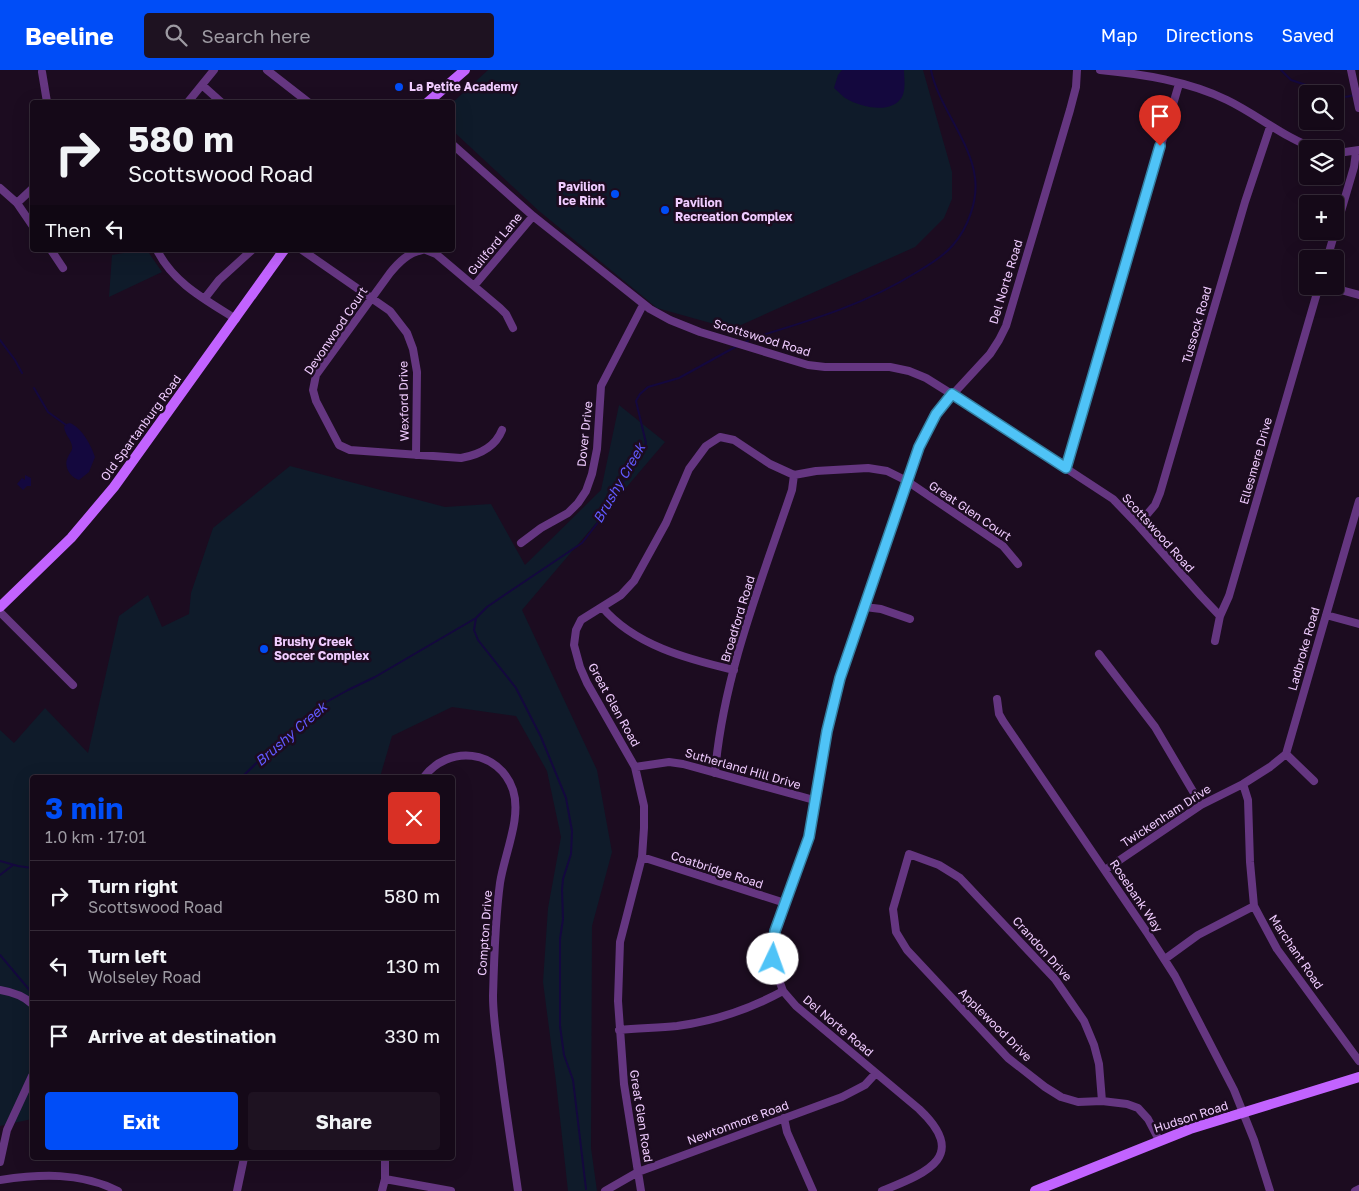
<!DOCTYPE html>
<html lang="en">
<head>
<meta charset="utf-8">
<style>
	body { margin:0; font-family:"Golos Text",sans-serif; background:#1e1221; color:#f1f3f6; height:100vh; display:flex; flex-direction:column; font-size:19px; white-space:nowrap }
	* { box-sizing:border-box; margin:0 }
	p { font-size:16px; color:#9d9aa2 }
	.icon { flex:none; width:28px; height:28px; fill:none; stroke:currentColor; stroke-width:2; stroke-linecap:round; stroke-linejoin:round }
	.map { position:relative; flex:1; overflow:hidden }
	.details { position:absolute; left:30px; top:705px; width:425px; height:385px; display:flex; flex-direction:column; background:#150918; border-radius:5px; box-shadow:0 5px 20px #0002,0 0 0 1px #342a37 }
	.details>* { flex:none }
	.banner { position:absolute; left:30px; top:30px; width:425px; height:152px; border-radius:5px; box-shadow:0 5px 20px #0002,0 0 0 1px #342a37; background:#150918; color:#f1f3f6; overflow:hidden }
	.tools { position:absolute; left:1299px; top:15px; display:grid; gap:10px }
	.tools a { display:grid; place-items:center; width:45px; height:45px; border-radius:5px; background:#150918; box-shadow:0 5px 20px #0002,0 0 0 1px #342a37; font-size:25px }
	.pin { position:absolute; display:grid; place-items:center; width:42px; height:42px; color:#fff; margin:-51px -21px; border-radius:50% 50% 50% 0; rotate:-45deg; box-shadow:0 0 5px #0007 }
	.pin .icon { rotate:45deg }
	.me { position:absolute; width:55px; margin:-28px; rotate:3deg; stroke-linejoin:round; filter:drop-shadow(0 0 4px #0008) }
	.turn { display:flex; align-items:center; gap:18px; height:105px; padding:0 15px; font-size:22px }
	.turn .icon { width:65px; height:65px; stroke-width:2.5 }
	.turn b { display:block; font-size:35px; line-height:42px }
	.then { display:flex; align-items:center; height:48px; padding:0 15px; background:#0003; gap:10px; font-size:19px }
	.round { display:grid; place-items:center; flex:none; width:52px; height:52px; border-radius:5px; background:#1e1221 }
	.overview { display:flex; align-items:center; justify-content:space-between; height:85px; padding:0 15px }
	h1 { font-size:30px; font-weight:700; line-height:38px; color:#004df7 }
	.cta { display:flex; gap:10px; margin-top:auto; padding:10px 15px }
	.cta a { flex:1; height:58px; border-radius:5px; background:#004df7; color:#fff; font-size:20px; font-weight:700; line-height:58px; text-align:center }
	.cta a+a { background:#1e1221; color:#f1f3f6 }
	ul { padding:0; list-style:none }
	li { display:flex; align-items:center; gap:15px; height:70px; padding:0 15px; border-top:1px solid #342a37 }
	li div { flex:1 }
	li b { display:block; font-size:19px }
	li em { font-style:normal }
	header { display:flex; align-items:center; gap:30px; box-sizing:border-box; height:70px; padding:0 25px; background:#004df7; color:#fff }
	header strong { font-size:24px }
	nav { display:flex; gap:28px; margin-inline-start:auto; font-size:18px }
	.search { width:350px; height:45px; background:#1e1221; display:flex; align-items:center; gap:12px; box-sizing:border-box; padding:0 18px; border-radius:5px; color:#9d9aa2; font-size:19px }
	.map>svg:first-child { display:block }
</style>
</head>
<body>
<header>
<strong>Beeline</strong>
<div class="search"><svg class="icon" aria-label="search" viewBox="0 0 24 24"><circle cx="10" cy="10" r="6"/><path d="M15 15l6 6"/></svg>Search here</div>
<nav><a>Map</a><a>Directions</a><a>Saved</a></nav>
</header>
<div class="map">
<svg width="1359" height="1121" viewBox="0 0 1359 1121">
	<rect width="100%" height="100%" fill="#1c0c20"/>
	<path fill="#0f1b2a" d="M 488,0 L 923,0 L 952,102 L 952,129 L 944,148 L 915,177 L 732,259 L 657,238 L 539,141 L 453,61 L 452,33 Z
		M 141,180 L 147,180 L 162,202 L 109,227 L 112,185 Z
		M 619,335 L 665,372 L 522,540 L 597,700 L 612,782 L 592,856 L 591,1078 L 597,1121 L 568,1121 L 556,1012 L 543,912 L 548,838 L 561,767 L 547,701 L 516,646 L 452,637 L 392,666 L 380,707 L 32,708 L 32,1049 L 0,1056 L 0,660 L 14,673 L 45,638 L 88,683 L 119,546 L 148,525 L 162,557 L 189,544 L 191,523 L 213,458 L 290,396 L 445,437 L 491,434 L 525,495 L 601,420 Z"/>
	<path fill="#14083e" d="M 842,0 L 904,0 C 904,8 906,19 902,27 C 891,45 860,37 845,28 C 841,25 838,21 834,18 L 838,5 Z
		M 70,353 C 82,358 91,375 95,387 L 89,402 L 79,410 C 70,407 63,396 68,387 C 70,382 73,381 72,376 C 71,369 65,365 64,357 L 66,354 Z
		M 25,405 L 31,408 L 31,416 L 27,416 L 23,420 L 17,414 L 22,408 L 25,410 Z"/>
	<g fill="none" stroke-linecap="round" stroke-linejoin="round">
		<path stroke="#14083e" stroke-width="2" d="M 1281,0 L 1291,10 L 1333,24
			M 1335,25 C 1341,29 1348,27 1354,25
			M 0,270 L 15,290 L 22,303
			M 744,273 L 753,268 C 812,250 864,235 917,202 C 929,195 944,186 953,175 C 968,158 978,130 975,108 C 971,71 938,36 931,0
			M 34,318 L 48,342 L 66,355
			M 476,548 L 474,560 L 478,570 L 516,618 L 541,667 L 566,728 L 572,761 L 571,784 L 563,809 L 562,820 L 563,849 L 560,869 L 560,956 L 564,985 L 573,1010 L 586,1119
			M 241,708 L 271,679 L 294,662 L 310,643 L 321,635 L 348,620 L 375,607 L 476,548 L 487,537 L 503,526 L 582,473 L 603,446 L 646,373 L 636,331 L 640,324 L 648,317 L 679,308 L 737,276
			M 0,791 L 18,796 L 32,798
			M 0,805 L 13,795
			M 0,885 L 32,923"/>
		<path stroke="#653681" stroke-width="8" d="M 267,0 L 308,32
			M 1100,0 C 1142,4 1188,11 1227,30 C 1258,45 1284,68 1317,79
			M 1351,0 L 1359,38
			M 42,2 L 47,32
			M 202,15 L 221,32
			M 188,32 L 214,0
			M 452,74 L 533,146 L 650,239 L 670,250 L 700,262 L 808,295 L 825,297 L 890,297 L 909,301 L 926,308 L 974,338 L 1113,429 L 1138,455 L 1201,526 L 1220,546
			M 1335,82 L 1345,82 L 1359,80
			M 0,118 L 17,133 L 32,155
			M 17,133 L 32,119
			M 51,180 L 63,198
			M 157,180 C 173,213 206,230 236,249
			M 302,180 L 390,241 L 407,263 L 413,279 L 417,302 L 416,385
			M 422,180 C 408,183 399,192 390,203 L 316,305 L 313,320 L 316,331 L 339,375 L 350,380 L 461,388 C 478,385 495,378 502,360
			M 426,180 L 436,184 L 500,238 L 506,244 L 513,258
			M 1327,189 L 1354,97 L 1356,82
			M 474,216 L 533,146
			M 1326,216 L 1359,225
			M 205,228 L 219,210 L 252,180
			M 1066,398 L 1179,14
			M 1138,455 L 1155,435 L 1160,423 L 1245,132 L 1270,57
			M 521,473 L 541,458 L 568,443 L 578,433 L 586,421 L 592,404 L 597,379 L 601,316 L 643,235
			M 602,537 C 634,575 687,589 734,600
			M 865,537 L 881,539 L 910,549
			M 0,542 L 73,615
			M 1326,545 L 1359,554
			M 1215,571 L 1220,546 L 1229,526 L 1319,216
			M 1099,584 L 1155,657 L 1201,735
			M 997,629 L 999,644 L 1003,651 L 1148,864 L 1175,906 L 1234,1020 L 1254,1070 L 1270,1121
			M 1286,684 L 1314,711
			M 635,697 L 669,692 L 683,694 L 814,730
			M 715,703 C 723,606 761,512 792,420 L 794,405
			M 423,708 C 448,674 499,679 513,720 C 522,748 504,785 500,813 C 495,850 494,889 493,926 C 493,949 497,971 500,994 C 505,1036 512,1079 518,1121
			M 1243,714 L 1248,730 L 1250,792 L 1254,836 L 1277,879 L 1359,991
			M 642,787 L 785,833
			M 1105,800 L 1201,735 L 1243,714 L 1270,697 L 1286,684 L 1359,431
			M 1165,889 L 1198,865 L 1254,836
			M 0,920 C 12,922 23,925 32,934
			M 619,960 C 638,958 658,958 677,956 C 715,951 750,939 783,921
			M 1102,1031 L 1099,994 L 1094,975 L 1084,951 L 1055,909 L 960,808 L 939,795 L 909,784 L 893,839 L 896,862 L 907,880 L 1008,988 L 1045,1017 L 1061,1027 L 1078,1032 L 1102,1031 L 1127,1034 L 1138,1038 L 1148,1049 L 1159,1070
			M 784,1048 L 787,1062 L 813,1121
			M 0,1092 L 7,1060 L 32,1006
			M 385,1109 L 451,1121
			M 0,1110 C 40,1104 81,1102 118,1121
			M 237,1121 L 244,1088
			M 382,1121 L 385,1109 L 385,1088
			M 605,1121 L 638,1102 L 842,1027 L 865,1015 L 876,1003
			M 641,1121 L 624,1014 L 618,931 L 620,872 L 642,787 L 644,758 L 644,736 L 635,697 L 587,613 L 580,597 L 574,575 L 576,560 L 581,550 L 621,525 L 634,511 L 666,453 L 689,399 L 706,376 L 720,367 L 734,370 L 770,394 L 794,405 L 816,401 L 868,398 L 887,401 L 907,411 L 1003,476 L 1018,494
			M 882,1121 C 926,1103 970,1087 919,1039 L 796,936 L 783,921 L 778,907 L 773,889 L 774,869 L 809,767 L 827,661 L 840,608 L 919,377 L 942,336 L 990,284 L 999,270 L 1006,256 L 1070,40 L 1076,17 L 1077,0
			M 1355,1121 L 1359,1119"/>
		<path stroke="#c263ff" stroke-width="10" d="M 428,32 L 465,0
			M 0,537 L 71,468 L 114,417 L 284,180
			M 1035,1121 L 1190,1059 L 1359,1007"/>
	</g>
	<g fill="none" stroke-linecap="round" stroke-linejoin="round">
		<defs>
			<path id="route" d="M 773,889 L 773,879 L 775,861 L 809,767 L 827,661 L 840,608 L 919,377 L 936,344 L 952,324 L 1066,398 L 1160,76"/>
		</defs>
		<use href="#route" stroke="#337fa1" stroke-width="12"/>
		<use href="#route" stroke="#4fc3f7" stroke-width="9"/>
	</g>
	<g fill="#004df7" stroke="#1c0c20" stroke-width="2">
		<circle cx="399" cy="17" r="5"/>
		<circle cx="615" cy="124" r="5"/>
		<circle cx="665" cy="140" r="5"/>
		<circle cx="264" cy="579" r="5"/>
	</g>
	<g text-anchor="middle" stroke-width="5" stroke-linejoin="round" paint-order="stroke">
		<g font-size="12" font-weight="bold" fill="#f0ccff" stroke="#1c0c20" text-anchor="start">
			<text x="409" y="21">La Petite Academy</text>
			<text x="605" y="121" text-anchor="end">Pavilion<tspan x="605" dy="14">Ice Rink</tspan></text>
			<text x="675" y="137">Pavilion<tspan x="675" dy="14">Recreation Complex</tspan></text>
			<text x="274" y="576">Brushy Creek<tspan x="274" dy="14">Soccer Complex</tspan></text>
		</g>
		<g font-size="12" fill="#f0ccff" stroke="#1c0c20">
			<text transform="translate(495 174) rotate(-50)" y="4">Guilford Lane</text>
			<text transform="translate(1006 212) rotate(-73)" y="4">Del Norte Road</text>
			<text transform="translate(1197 255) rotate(-74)" y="4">Tussock Road</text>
			<text transform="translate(336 261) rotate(-56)" y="4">Devonwood Court</text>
			<text transform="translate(762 268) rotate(17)" y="4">Scottswood Road</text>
			<text transform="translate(404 331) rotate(-91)" y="4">Wexford Drive</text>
			<text transform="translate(141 358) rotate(-54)" y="4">Old Spartanburg Road</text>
			<text transform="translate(585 364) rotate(-84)" y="4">Dover Drive</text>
			<text transform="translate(1256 391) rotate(-74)" y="4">Ellesmere Drive</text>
			<text transform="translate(970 441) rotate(34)" y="4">Great Glen Court</text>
			<text transform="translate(1158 463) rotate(48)" y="4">Scottswood Road</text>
			<text transform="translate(738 549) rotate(-73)" y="4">Broadford Road</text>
			<text transform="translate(1304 579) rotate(-74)" y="4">Ladbroke Road</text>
			<text transform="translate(614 635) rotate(61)" y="4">Great Glen Road</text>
			<text transform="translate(743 699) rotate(16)" y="4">Sutherland Hill Drive</text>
			<text transform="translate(1166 746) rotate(-33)" y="4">Twickenham Drive</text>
			<text transform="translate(717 800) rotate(18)" y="4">Coatbridge Road</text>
			<text transform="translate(1136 826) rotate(56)" y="4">Rosebank Way</text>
			<text transform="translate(485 863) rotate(-86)" y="4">Compton Drive</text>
			<text transform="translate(1042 879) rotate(48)" y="4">Crandon Drive</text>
			<text transform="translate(1296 882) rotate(56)" y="4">Marchant Road</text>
			<text transform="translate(995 955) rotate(45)" y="4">Applewood Drive</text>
			<text transform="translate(838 956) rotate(40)" y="4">Del Norte Road</text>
			<text transform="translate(641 1046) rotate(81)" y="4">Great Glen Road</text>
			<text transform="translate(1191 1047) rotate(-18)" y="4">Hudson Road</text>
			<text transform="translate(738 1053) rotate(-20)" y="4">Newtonmore Road</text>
		</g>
		<g font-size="14" font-style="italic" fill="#625aff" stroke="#1c0c20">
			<text transform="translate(619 413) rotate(-60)" y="5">Brushy Creek</text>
			<text transform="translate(291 664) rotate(-41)" y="5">Brushy Creek</text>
		</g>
	</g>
</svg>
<div class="tools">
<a><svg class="icon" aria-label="search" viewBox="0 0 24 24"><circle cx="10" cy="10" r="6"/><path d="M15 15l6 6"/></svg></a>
<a><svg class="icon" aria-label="layers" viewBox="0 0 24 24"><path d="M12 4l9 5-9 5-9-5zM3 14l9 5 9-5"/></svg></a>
<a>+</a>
<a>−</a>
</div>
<div class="pin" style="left:1160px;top:76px;background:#d93025"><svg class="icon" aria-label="arrive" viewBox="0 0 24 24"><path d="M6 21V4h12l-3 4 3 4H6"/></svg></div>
<svg class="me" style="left:773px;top:889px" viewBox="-20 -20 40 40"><circle r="19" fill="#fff"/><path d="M0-13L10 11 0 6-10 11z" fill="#4fc3f7"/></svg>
<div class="banner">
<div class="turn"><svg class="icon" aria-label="right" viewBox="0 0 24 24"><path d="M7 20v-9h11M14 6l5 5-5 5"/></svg><div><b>580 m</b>Scottswood Road</div></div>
<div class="then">Then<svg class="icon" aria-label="left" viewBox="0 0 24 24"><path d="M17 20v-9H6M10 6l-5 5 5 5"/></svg></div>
</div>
<section class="details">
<div class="overview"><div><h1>3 min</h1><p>1.0 km · 17:01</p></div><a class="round" style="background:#d93025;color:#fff"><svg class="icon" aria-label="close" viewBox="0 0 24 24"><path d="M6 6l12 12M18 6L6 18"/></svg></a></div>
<ul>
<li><svg class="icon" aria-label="right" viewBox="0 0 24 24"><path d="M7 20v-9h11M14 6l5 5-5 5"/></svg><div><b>Turn right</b><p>Scottswood Road</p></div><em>580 m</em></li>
<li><svg class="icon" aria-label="left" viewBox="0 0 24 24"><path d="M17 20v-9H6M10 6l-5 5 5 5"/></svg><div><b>Turn left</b><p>Wolseley Road</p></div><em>130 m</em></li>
<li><svg class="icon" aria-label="arrive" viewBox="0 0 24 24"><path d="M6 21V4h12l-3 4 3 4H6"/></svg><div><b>Arrive at destination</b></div><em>330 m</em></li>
</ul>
<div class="cta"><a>Exit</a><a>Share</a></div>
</section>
</div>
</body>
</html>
